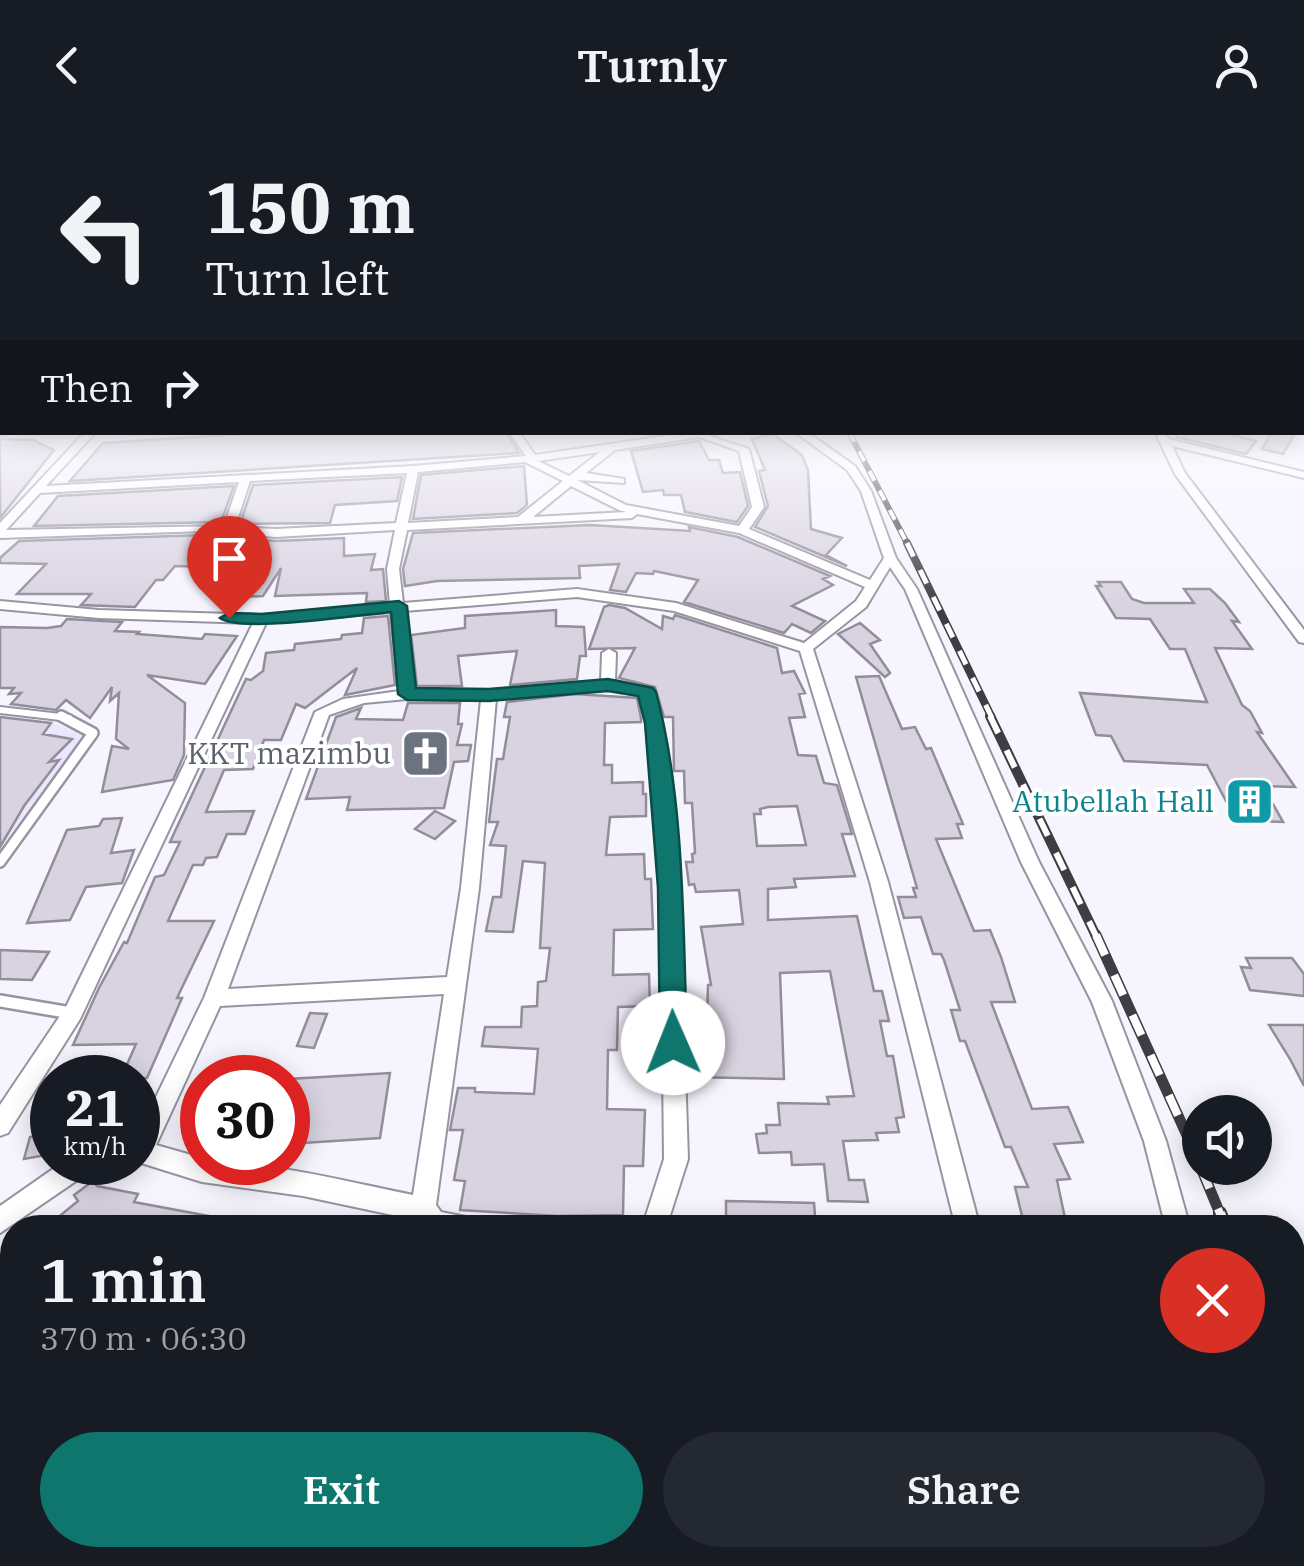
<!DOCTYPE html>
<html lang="en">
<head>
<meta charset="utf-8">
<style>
	body { margin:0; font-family:"IBM Plex Serif",serif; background:#242831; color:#f1f3f6; height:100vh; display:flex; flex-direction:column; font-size:38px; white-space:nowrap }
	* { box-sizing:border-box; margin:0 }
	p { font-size:32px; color:#9ea1a6 }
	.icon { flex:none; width:55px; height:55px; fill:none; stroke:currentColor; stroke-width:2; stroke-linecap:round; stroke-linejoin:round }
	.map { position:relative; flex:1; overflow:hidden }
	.sheet { position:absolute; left:0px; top:1085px; width:1305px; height:352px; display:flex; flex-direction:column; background:#171b24; border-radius:40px 40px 0 0; box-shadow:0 5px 25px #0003 }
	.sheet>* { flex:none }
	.hud { position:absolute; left:0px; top:0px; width:1305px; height:305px; box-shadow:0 5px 25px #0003; background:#171b24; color:#f1f3f6; overflow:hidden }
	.controls { position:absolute; left:1182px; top:965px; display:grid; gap:20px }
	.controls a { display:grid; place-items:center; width:90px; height:90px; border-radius:50%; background:#171b24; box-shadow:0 5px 25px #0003; font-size:50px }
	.speed { position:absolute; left:30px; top:925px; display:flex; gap:20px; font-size:50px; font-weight:700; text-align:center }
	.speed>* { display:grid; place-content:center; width:130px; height:130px; border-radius:50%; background:#171b24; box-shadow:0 5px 25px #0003; line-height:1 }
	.speed small { font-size:25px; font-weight:400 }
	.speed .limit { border:15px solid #d22; background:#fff; color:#111 }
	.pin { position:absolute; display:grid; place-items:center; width:85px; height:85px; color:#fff; margin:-102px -42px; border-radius:50% 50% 50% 0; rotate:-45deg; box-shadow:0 0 10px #0007 }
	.pin .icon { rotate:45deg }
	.me { position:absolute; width:110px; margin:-55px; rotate:359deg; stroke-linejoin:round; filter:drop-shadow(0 0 8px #0008) }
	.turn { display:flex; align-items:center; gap:35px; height:210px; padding:0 40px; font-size:45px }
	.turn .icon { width:130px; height:130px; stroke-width:2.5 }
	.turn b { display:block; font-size:70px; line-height:85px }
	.then { display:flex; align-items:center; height:95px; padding:0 40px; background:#0003; gap:20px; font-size:38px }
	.round { display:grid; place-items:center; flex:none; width:105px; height:105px; border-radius:52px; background:#242831 }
	.overview { display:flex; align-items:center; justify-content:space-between; height:170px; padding:0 40px }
	h1 { font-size:60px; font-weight:600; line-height:75px }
	.cta { display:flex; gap:20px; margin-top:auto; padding:20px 40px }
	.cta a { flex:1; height:115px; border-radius:60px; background:#0f766e; color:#fff; font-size:40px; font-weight:600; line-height:115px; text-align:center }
	.cta a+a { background:#242831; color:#f1f3f6 }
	header { display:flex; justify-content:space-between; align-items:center; height:130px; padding:0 40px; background:#171b24; font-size:45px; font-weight:600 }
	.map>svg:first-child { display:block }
</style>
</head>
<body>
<header><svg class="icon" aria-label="back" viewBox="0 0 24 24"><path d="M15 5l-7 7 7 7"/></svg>Turnly<svg class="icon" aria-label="person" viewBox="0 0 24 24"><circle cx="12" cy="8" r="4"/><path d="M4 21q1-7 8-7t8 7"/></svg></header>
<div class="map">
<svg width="1304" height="1436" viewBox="0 0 1304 1436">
	<rect width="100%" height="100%" fill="#f6f5fe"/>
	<path fill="#ebe8fe" d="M 0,588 L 55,593 L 85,606 L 0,718 Z"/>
	<path fill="#d9d3e1" stroke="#938d9a" stroke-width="2.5" fill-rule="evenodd" d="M 274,302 L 506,302 L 519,323 L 70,351 L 103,313 Z
		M 1178,302 L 1221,302 L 1256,311 L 1246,324 L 1177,307 Z
		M 1272,302 L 1296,302 L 1283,324 L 1262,319 Z
		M 773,304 L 802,325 L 808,340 L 811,399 L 842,408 L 826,425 L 847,436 L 755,397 L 768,376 L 759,341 L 765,340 L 752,309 Z
		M 0,309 L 33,310 L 54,320 L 0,388 Z
		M 699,311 L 709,330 L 719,330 L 723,343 L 740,342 L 748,376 L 737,392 L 685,382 L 681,365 L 664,365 L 663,360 L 643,362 L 631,321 Z
		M 524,336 L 527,375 L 517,383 L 413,389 L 421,345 Z
		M 402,347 L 397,371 L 335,375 L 330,393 L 240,394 L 253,355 Z
		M 234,356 L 221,392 L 34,396 L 58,366 Z
		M 590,395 L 690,401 L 689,397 L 738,407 L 830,446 L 823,449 L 833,455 L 792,476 L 825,491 L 811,503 L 792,494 L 784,503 L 684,472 L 698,450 L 654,441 L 653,444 L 636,443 L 626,462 L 610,460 L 619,434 L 579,436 L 580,448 L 437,451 L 405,456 L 403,439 L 413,403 Z
		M 205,405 L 276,411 L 344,408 L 344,426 L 375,424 L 371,440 L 383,439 L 386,471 L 366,472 L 367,463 L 275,466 L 281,438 L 263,466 L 242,467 L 253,438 L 175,436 L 163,450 L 156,450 L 135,477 L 81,475 L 91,464 L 17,464 L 46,434 L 0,433 L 0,428 L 19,411 Z
		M 1098,452 L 1121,452 L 1132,469 L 1144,473 L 1194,473 L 1184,459 L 1210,459 L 1225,473 L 1239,492 L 1232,491 L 1252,519 L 1215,518 L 1242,575 L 1250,581 L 1262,603 L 1257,602 L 1295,657 L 1263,656 L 1283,692 L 1236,690 L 1207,635 L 1124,631 L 1111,606 L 1096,605 L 1080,563 L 1207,572 L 1185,519 L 1170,519 L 1150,489 L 1116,488 L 1096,456 L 1101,456 Z
		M 609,475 L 625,478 L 662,499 L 663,486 L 673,489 L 675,485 L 777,518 L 782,543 L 794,541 L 805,563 L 799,564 L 805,587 L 789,588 L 798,625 L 816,626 L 824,653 L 837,655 L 852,704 L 842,704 L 855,746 L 794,749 L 796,757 L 768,759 L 768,790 L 857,786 L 874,861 L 882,861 L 889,891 L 880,891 L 887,926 L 893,926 L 904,987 L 896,988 L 899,1002 L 876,1003 L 878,1010 L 843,1011 L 849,1050 L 864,1050 L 868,1072 L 828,1071 L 824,1034 L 792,1035 L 791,1022 L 759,1023 L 756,1004 L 767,1003 L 766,995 L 780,995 L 778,973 L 829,974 L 827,967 L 854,966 L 830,841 L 780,843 L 784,949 L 689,947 L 690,900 L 702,901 L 702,890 L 707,890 L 708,855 L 711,855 L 701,797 L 743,794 L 739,760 L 696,762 L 694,754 L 689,755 L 686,732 L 693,732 L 692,724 L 695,723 L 692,673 L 685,673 L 684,641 L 674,641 L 673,587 L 664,587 L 655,557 L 619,548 L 635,518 L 589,519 L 604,477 ZM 797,676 L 806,715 L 757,716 L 754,684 L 761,684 L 760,679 L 768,677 Z
		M 556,480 L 556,496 L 584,497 L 586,526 L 580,526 L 577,549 L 510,555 L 517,521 L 458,526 L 462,556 L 417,556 L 411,505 L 465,498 L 465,486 Z
		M 388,486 L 395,555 L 345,565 L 357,538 L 305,578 L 296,574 L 281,610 L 264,610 L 253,639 L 224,640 L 206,682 L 254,681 L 245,704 L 227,704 L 217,727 L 206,728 L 203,735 L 193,735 L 168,791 L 214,791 L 177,868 L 182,868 L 147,948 L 121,948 L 136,914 L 73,915 L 99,858 L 124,812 L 127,813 L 155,747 L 164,745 L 180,712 L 170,712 L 246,549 L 251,550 L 263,541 L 266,523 L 294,520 L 295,514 L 341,509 L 342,505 L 362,503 L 364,488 Z
		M 67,489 L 122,492 L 115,501 L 139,502 L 137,504 L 202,509 L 205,504 L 237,506 L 205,554 L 147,545 L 185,573 L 184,625 L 173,650 L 102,662 L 112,616 L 129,619 L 116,609 L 119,563 L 110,571 L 112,557 L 90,588 L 66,570 L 56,580 L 11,574 L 21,563 L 9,564 L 14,558 L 0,558 L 0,497 L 47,498 L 61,496 Z
		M 860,493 L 880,510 L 870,514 L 890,543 L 885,547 L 838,504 Z
		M 879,546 L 902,599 L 915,597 L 926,619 L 931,618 L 963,694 L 957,694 L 962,708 L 936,709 L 974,801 L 990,800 L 1001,827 L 1015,872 L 991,872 L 1032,979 L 1068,977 L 1083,1012 L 1054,1014 L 1070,1049 L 1057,1050 L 1067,1098 L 1025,1098 L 1015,1057 L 1028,1057 L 1011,1017 L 1005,1017 L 965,911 L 960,911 L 951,880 L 960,880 L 944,830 L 941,824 L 933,824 L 921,787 L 904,788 L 898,767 L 916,767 L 913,758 L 917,758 L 856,547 Z
		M 575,564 L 637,568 L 641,588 L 641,592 L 605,593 L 604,635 L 612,635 L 612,653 L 643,652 L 643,664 L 646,664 L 646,686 L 610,687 L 606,725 L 644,724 L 645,749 L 651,749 L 653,799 L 614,800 L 613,845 L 649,844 L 650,876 L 618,877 L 617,920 L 608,920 L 607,979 L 645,980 L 643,1036 L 624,1036 L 623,1085 L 557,1086 L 460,1080 L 465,1051 L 454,1050 L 463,1000 L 450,1000 L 458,958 L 475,958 L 475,962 L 534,964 L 538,919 L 482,916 L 485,897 L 521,897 L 522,877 L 537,876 L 538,852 L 546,851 L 550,818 L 540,818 L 545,733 L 523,731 L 513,802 L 486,801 L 493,767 L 501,767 L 506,716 L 490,715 L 498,692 L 489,692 L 497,629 L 503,629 L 510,587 L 504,587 L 507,572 Z
		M 408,573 L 460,573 L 458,594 L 462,594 L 457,615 L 471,615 L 468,631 L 454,632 L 444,678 L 347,680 L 350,667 L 306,669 L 336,587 L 361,578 L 356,589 L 403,590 Z
		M 0,587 L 51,593 L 43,604 L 72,609 L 49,632 L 59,630 L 24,676 L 0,717 Z
		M 435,681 L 455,691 L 435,709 L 415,699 Z
		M 122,688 L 111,723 L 134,720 L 122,753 L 86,757 L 70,790 L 27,793 L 67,700 L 99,696 L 103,689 Z
		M 0,820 L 49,822 L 32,850 L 0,849 Z
		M 1246,828 L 1292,828 L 1304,844 L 1304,866 L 1250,860 L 1241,837 L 1251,838 Z
		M 310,883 L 327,884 L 314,918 L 297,916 Z
		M 1269,895 L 1304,895 L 1304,956 L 1290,929 Z
		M 390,943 L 380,1008 L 288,1014 L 288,949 Z
		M 52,1002 L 52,1024 L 24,1029 L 30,1007 Z
		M 93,1051 L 97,1056 L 138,1064 L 134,1072 L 225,1089 L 225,1098 L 45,1098 L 78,1071 L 74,1065 Z
		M 726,1071 L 814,1073 L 816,1098 L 726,1098 Z"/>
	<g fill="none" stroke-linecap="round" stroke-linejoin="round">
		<defs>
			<path id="service-far2" d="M 0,580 L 69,588"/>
			<path id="service-far1" d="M 0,732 L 93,603 L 61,586"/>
			<path id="service" d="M 0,871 L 71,883"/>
			<path id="minor" d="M 1302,289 L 1304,289 L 1304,295 L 1302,295 Z
				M 85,302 L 96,302 L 46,356 L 413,336 L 526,326 L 509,302 L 519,302 L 535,325 L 692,302 L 722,302 L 709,306 L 749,319 L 764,377 L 749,399 L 870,450 L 884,428 L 861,361 L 847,340 L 795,302 L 807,302 L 855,336 L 871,361 L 896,428 L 917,459 L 1039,732 L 1112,871 L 1166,1011 L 1190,1098 L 1166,1098 L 1144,1011 L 1092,872 L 1021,732 L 905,459 L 890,437 L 866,477 L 813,519 L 888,752 L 980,1098 L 956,1098 L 870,752 L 800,521 L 674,481 L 577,467 L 404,481 L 414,560 L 493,560 L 601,551 L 602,523 L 609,519 L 616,523 L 615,551 L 652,559 L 654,562 L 662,593 L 679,758 L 688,1029 L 666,1098 L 642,1098 L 664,1029 L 661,758 L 646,593 L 640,565 C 595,552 542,565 496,569 L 479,758 L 436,1075 L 441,1082 L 476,1089 L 479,1098 L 421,1098 L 416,1090 L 303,1066 L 202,1052 L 138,1032 L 138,1004 L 204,868 L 315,582 L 343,569 L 399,561 L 391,482 L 266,493 L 80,889 L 8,1003 L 0,1006 L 0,975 L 66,877 L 253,493 L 99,488 L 0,479 L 0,471 L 99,480 L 261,485 L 390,474 L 387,439 L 395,400 L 276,407 L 205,401 L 0,408 L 0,393 ZM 699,307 L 739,321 L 752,377 L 739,396 L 626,375 L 577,350 L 624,353 L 624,349 L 586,343 L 615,320 ZM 600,322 L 569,346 L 538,331 ZM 525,332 L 563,351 L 518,387 L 408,393 L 418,342 ZM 407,343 L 396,393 L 276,399 L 235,397 L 250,351 ZM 239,352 L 224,396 L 6,400 L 40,363 ZM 571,356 L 619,380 L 626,382 L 533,387 ZM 637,384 L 739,403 L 865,457 L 856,471 L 804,513 L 676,473 L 577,459 L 403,473 L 399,439 L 407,400 L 632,388 ZM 407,569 L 481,570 L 461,758 L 447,847 L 228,859 L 329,585 L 364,573 ZM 444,864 L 413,1065 C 344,1051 274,1032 202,1032 L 202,1028 L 156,1015 L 220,876 Z
				M 1155,302 L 1165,302 L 1168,309 L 1304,342 L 1304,348 L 1172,316 L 1185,343 L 1304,500 L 1304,513 L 1299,512 L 1175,344 Z
				M 63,1032 L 95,1032 L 92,1040 L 0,1103 L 0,1076 Z
				M 0,1407 L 12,1410 L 12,1425 L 59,1425 L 64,1436 L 0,1436 Z
				M 325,1425 L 355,1425 L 352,1436 L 322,1436 Z
				M 989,1425 L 1053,1425 L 1056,1436 L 993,1436 Z
				M 1118,1425 L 1164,1425 L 1159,1436 L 1114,1436 Z"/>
			<path id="tertiary" d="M 0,297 L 2,302 L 6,304 L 0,305 Z"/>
		</defs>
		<use href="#service-far2" stroke="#9694a2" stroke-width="10"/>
		<use href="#service-far1" stroke="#9694a2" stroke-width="14"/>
		<use href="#service" stroke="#9694a2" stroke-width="16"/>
		<use href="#minor" stroke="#9694a2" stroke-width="4"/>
		<use href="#tertiary" stroke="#9694a2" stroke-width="6"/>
		<use href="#service-far2" stroke="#fff" stroke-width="6"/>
		<use href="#service-far1" stroke="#fff" stroke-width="9"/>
		<use href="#service" stroke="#fff" stroke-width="11"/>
		<use href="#minor" fill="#fff" fill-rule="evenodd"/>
		<use href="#tertiary" fill="#fff" fill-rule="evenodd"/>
		<defs>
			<path id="rail-far4" d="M 849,302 L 908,415"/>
			<path id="rail-far3" d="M 907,413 L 992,588"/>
			<path id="rail-far2" d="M 990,586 L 1097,808"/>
			<path id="rail-far1" d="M 1096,805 L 1200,1034
				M 1201,1038 L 1221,1086"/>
			<path id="rail" d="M 1220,1083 L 1226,1098
				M 1292,1261 L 1304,1289"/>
		</defs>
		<use href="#rail-far4" stroke="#3e3d43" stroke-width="6"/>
		<use href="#rail-far3" stroke="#3e3d43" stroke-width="8"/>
		<use href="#rail-far2" stroke="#3e3d43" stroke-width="10"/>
		<use href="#rail-far1" stroke="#3e3d43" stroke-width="11"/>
		<use href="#rail" stroke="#3e3d43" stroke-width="14"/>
		<use href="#rail-far4" stroke="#fff" stroke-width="4" stroke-dasharray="11" stroke-linecap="butt"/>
		<use href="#rail-far3" stroke="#fff" stroke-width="5" stroke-dasharray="15" stroke-linecap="butt"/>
		<use href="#rail-far2" stroke="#fff" stroke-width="6" stroke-dasharray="19" stroke-linecap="butt"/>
		<use href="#rail-far1" stroke="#fff" stroke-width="8" stroke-dasharray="22" stroke-linecap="butt"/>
		<use href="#rail" stroke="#fff" stroke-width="10" stroke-dasharray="29" stroke-linecap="butt"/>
	</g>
	<linearGradient id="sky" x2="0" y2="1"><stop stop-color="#6eb7da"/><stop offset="0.58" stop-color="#fbfaff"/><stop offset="1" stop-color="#fbfaff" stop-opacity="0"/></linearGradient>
	<rect width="1304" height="478" fill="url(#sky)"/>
	<path fill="#0f766e" stroke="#0a4d48" stroke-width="2.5" d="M 399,471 L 407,476 L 416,558 L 489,559 L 608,549 L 653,558 L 656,562 C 685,670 683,801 687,913 L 683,921 L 673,925 L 664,921 L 660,913 L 658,758 L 645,593 L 638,566 L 608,561 L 489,571 L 407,570 L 398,564 L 391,482 C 360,485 240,503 220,488 L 229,483 L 262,484 Z"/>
	<defs>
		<symbol id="church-square" viewBox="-11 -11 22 22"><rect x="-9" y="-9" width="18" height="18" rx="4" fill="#6b7280" stroke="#fff"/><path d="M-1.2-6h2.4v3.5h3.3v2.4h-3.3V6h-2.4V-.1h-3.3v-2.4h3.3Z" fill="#fff"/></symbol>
		<symbol id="building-square" viewBox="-11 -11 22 22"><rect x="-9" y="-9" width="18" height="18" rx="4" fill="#0f9aa8" stroke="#fff"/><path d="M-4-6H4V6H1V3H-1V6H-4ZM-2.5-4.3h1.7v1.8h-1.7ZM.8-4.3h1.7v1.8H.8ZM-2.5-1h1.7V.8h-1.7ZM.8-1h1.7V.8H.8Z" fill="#fff"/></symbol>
	</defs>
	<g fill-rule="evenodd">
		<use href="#church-square" x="398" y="596" width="55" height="55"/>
		<use href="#building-square" x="1222" y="644" width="55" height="55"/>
	</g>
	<g text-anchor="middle" stroke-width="8" stroke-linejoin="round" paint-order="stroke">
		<g font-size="30" fill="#5b616d" stroke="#fff" text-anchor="end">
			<text x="391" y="634">KKT mazimbu</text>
		</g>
		<g font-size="30" fill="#0d838f" stroke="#fff" text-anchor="end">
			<text x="1214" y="682">Atubellah Hall</text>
		</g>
	</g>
</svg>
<div class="controls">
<a><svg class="icon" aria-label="sound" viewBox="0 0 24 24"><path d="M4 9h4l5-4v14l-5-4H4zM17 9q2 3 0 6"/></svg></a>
</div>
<div class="speed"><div>21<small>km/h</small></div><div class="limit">30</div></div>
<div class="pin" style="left:229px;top:488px;background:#d93025"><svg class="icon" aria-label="arrive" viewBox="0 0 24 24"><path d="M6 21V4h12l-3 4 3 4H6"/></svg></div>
<svg class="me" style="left:673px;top:913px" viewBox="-20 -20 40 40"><circle r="19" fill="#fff"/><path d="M0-13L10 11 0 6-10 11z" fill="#0f766e"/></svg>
<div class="hud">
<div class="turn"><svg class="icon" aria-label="left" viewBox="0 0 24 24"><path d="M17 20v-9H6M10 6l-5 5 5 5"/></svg><div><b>150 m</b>Turn left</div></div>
<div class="then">Then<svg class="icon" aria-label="right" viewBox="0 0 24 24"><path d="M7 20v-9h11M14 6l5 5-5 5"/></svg></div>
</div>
<section class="sheet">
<div class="overview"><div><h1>1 min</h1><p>370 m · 06:30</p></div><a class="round" style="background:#d93025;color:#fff"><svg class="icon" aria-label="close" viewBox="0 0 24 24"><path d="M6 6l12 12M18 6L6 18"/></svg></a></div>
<div class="cta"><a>Exit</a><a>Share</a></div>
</section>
</div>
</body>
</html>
